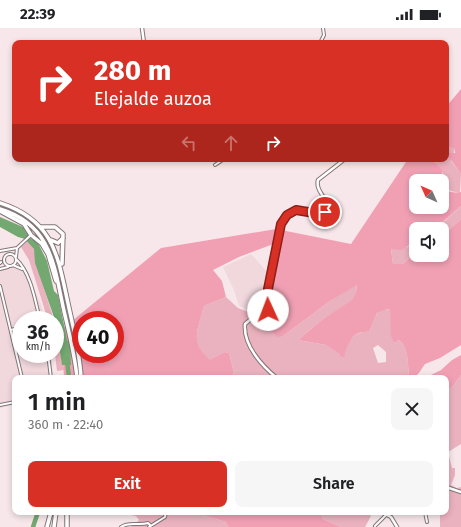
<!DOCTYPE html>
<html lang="en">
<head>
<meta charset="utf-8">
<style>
	body { margin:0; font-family:"Fira Sans",sans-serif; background:#f6f6f6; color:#202124; height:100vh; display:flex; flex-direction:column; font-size:15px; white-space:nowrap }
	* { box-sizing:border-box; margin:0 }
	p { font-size:13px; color:#757577 }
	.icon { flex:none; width:22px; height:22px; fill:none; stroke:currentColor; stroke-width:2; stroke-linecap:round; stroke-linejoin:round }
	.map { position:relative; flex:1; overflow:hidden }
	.sheet { position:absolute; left:12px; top:347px; width:437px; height:140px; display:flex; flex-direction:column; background:#fff; border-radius:8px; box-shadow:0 2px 6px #0003 }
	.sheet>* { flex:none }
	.top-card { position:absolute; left:12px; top:12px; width:437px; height:122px; border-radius:8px; box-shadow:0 2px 6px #0003; background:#d93025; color:#fff; overflow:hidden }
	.needle { width:26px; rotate:315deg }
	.buttons { position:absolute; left:409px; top:146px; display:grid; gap:8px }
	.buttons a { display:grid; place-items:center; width:40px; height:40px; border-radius:8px; background:#fff; box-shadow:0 2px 6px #0003; font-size:20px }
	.speed { position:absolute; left:12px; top:283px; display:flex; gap:8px; font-size:20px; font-weight:700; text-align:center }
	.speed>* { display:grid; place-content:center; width:52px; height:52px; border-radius:50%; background:#fff; box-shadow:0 2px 6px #0003; line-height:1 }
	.speed small { font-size:10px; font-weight:400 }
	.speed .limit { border:6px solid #d22; background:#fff; color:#111 }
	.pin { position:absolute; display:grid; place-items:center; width:34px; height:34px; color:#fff; margin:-17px; border:2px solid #fff; border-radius:50%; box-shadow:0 1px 4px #0007 }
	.me { position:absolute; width:44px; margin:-22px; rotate:358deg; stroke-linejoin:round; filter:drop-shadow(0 0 3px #0008) }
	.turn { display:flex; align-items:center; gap:14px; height:84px; padding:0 16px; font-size:18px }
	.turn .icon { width:52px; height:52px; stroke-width:2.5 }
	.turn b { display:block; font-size:28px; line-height:34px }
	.lanes { display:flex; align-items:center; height:38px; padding:0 16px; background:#0003; justify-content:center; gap:20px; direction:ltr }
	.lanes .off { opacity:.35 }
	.round { display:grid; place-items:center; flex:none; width:42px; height:42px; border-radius:8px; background:#f6f6f6 }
	.overview { display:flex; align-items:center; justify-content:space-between; height:68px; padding:0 16px }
	h1 { font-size:24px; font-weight:600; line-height:30px }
	.cta { display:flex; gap:8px; margin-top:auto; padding:8px 16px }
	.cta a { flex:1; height:46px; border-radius:8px; background:#d93025; color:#fff; font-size:16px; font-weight:600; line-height:46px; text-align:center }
	.cta a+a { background:#f6f6f6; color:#202124 }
	.status { display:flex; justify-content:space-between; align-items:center; height:28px; padding:0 20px; background:#fff; direction:ltr }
	.status svg { height:11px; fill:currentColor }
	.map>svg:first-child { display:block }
</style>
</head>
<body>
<div class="status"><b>22:39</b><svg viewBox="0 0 49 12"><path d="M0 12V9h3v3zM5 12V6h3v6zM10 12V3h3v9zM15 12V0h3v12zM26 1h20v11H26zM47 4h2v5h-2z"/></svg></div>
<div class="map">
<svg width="461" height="499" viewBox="0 0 461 499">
	<rect width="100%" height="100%" fill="#f7e7ea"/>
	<path fill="#f0d8dd" d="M 251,226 L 269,246 L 266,260 L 265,284 L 251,283 L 239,278 L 234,262 L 223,239 Z
		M 10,239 L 24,239 L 41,276 L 44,292 L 21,292 L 21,326 L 51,326 L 53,350 L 15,350 L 15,376 L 0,380 L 0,242 Z"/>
	<path fill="#eab1be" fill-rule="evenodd" d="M 446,118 L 455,121 L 451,133 L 461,146 L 460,164 C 447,165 441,158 443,145 L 431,131 L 446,131 Z
		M 461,178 L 461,191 L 450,201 L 442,204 L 442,201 L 432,201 L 446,192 Z
		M 28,213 L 34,221 L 40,248 L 54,292 L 48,292 L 29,232 L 21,219 Z
		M 416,213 L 416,224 L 403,236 L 393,236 L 391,221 L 407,219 Z
		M 357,256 L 356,264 L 352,273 L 323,291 L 298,312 L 326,317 L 341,326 C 347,316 355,302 369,304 L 377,285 L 386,281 L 390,282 L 394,315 L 399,312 C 409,319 408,339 409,350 L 256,350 L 253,347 L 249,350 L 230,350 L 234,345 L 229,325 L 225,324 L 210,333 C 189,314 198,302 204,278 L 226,269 L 238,280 L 256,287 L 283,308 L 330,273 ZM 378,317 L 386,324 L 386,334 L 378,335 L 373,320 Z
		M 55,299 L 64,342 L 57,343 L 55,326 Z
		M 461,347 L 461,416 L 448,424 L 452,440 L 455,440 L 455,447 L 451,457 L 457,460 L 461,459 L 461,499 L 440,499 L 440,484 L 446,484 L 446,385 L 449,381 L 446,378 L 446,363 L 453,358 Z
		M 130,484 L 193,484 L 226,494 L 228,499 L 131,499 L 139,492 L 136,488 L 131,487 Z
		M 320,484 L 366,484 L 371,488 L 365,499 L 341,499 L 323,491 Z"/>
	<path fill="#f1a0b4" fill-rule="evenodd" d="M 461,61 L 461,146 L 448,128 L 449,125 L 455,125 L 455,121 L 446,118 L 446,79 Z
		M 408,131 L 431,131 L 442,142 C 444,155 442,167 461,164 L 461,178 C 443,193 441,201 416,201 L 416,213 L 401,222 L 391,221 L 393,236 L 403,236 L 416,224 L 416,227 L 442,227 L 442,204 L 450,201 L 461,191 L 461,317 L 440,330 L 425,336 C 421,341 418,350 409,350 C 408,339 409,319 399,312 L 394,315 L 391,308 L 390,282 L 387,281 L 377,285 L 369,304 C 353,302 347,316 344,329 L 340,328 L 340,326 L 326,317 L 298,312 L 323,291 L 352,272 L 356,264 L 357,257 L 330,273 L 283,308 L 277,309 L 257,287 L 261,287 L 264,291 L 275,290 L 271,261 L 276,215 L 239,229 L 213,242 L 222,253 L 226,269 L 204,278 C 198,302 189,314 210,332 L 225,324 L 229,325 L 234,345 L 230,350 L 64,350 L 61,302 L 161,220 L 276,201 L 351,216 ZM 416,153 L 442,153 L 442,179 L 416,179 ZM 81,292 L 115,292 L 115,326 L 81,326 Z
		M 461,327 L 461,347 L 453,358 L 446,363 L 446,350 L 425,350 L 441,342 L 452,332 Z
		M 193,484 L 320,484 L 323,491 L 341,499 L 228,499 L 226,494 Z"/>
	<path fill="#73a870" d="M 0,189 L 23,199 L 31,211 L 37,213 L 47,233 L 54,263 L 58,267 L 67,312 L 70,317 L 71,337 L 62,337 L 55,292 L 35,235 L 34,221 L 25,211 L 18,209 L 0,199 Z"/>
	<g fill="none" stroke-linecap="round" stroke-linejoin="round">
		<path stroke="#73a870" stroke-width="4.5" d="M 67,332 L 69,350
			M 33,499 L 38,484"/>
		<defs>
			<path id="minor" d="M 320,15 L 324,7 L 323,0
				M 215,137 L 224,131
				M 17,220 L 31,207
				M 0,223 L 17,220
				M4 232a6 6 0 1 1 12 0a6 6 0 1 1-12 0Z
				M 16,229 L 17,220
				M 16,231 C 31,245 35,272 40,292
				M 0,235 L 1,234
				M 13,237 L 22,241
				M 0,241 L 8,239
				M 0,258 L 22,350
				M 11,302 L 21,299
				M 48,326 L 51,350
				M 0,377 L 15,374
				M 425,484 L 427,494
				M 375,498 L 387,486
				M 121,499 C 129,493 139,498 148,495 L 150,497
				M 149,499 L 165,489 L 166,484"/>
			<path id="tertiary" d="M 142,0 L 144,15
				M 252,131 L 268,131
				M 277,350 C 262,338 243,317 245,296 L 251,291 L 263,288 L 268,282 L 268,261 L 281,196 L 287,187 L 296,182 L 315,185 L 325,184 L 327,182 C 329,170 315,164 318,152 L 345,131
				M 446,459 L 461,464
				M 381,484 L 391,489 L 397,499"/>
			<path id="primary" d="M 0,175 C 56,193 58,231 69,280 C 74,303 80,326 81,350
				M 0,181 C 52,197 54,238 64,283 C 69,305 75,327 77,350
				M 0,183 L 24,196 L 31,207 L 42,216 L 48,226 L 56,253
				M 41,199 L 55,199 L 63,206 L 62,236
				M 51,212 L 58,215 L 63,210
				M 47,499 L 51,484
				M 54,499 L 56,484
				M 67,499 L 67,484"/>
		</defs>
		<use href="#minor" stroke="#847578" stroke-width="4"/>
		<use href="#tertiary" stroke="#847578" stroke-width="4.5"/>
		<use href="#primary" stroke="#847578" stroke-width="5.5"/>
		<use href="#minor" stroke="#fff" stroke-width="2"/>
		<use href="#tertiary" stroke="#fff" stroke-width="2.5"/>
		<use href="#primary" stroke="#fff" stroke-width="3.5"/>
	</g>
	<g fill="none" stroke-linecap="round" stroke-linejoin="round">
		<defs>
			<path id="route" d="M 268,282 L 268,261 L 281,196 L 287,187 L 296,182 L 314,185 L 325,184"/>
		</defs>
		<use href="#route" stroke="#8d1f18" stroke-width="10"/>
		<use href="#route" stroke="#d93025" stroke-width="7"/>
	</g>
</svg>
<div class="buttons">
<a><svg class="needle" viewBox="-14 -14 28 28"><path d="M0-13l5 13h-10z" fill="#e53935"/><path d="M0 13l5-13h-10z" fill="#757577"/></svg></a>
<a><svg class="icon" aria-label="sound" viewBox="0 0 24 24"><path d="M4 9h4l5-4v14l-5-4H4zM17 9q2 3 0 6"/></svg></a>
</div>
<div class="speed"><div>36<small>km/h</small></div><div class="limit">40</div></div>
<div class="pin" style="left:325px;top:184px;background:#d93025"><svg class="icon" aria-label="arrive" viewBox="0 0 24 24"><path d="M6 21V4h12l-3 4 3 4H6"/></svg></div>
<svg class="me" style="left:268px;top:282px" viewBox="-20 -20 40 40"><circle r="19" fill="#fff"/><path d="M0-13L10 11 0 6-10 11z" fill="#d93025"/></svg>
<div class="top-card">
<div class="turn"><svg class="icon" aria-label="right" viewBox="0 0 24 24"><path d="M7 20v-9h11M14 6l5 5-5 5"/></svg><div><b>280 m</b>Elejalde auzoa</div></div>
<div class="lanes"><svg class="icon off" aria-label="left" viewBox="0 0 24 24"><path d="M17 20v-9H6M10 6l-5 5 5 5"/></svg><svg class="icon off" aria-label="ahead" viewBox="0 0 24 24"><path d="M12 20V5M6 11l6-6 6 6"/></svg><svg class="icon" aria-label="right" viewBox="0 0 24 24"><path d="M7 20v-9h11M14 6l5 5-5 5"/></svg></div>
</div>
<section class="sheet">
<div class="overview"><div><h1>1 min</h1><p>360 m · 22:40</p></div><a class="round"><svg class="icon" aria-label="close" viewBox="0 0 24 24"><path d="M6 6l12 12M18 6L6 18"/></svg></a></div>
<div class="cta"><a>Exit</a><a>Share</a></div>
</section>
</div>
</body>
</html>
